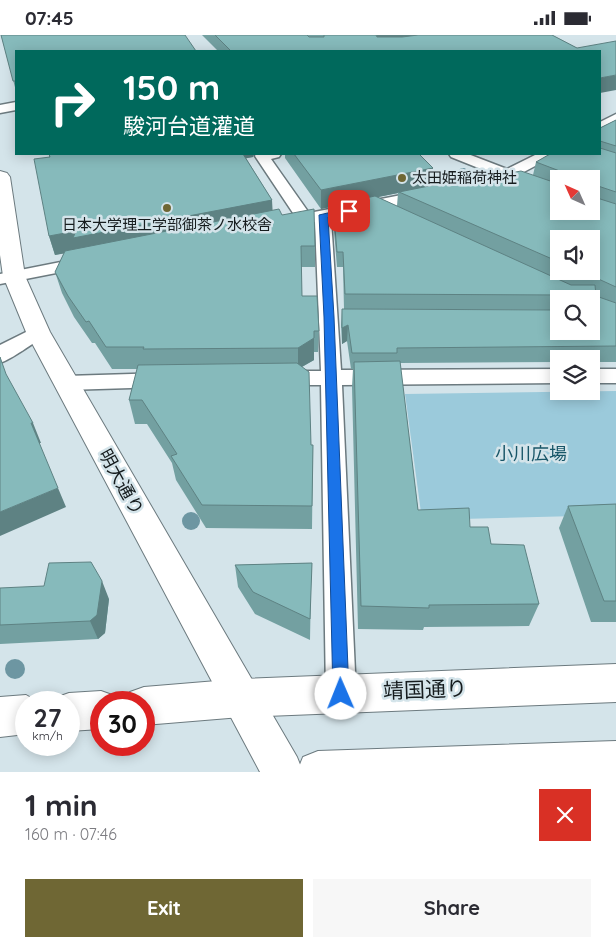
<!DOCTYPE html>
<html lang="en">
<head>
<meta charset="utf-8">
<style>
	body { margin:0; font-family:Quicksand,"Noto Sans JP",sans-serif; background:#f7f7f7; color:#2b2b33; height:100vh; display:flex; flex-direction:column; font-size:19px; white-space:nowrap }
	* { box-sizing:border-box; margin:0 }
	p { font-size:16px; color:#7c7c81 }
	.icon { flex:none; width:28px; height:28px; fill:none; stroke:currentColor; stroke-width:2; stroke-linecap:round; stroke-linejoin:round }
	.map { position:relative; height:737px; overflow:hidden }
	.panel { display:flex; flex-direction:column; background:#fff; flex:1 }
	.panel>* { flex:none }
	.guide { position:absolute; left:15px; top:15px; width:586px; height:105px; border-radius:0px; box-shadow:0 2px 12px #0003; background:#00695c; color:#fff; overflow:hidden }
	.needle { width:32px; rotate:315deg }
	.tools { position:absolute; left:550px; top:135px; display:grid; gap:10px }
	.tools a { display:grid; place-items:center; width:50px; height:50px; border-radius:0px; background:#fff; box-shadow:0 2px 12px #0003; font-size:25px }
	.speed { position:absolute; left:15px; top:656px; display:flex; gap:10px; font-size:25px; font-weight:700; text-align:center }
	.speed>* { display:grid; place-content:center; width:65px; height:65px; border-radius:50%; background:#fff; box-shadow:0 2px 12px #0003; line-height:1 }
	.speed small { font-size:12px; font-weight:400 }
	.speed .limit { border:8px solid #d22; background:#fff; color:#111 }
	.pin { position:absolute; display:grid; place-items:center; width:42px; height:42px; color:#fff; margin:-21px; border-radius:10px; box-shadow:0 2px 8px #0006 }
	.me { position:absolute; width:55px; margin:-28px; rotate:359deg; stroke-linejoin:round; filter:drop-shadow(0 0 4px #0008) }
	.turn { display:flex; align-items:center; gap:18px; height:105px; padding:0 25px; font-size:22px }
	.turn .icon { width:65px; height:65px; stroke-width:2.5 }
	.turn b { display:block; font-size:35px; line-height:42px }
	.round { display:grid; place-items:center; flex:none; width:52px; height:52px; border-radius:0px; background:#f7f7f7 }
	.overview { display:flex; align-items:center; justify-content:space-between; height:85px; padding:0 25px }
	h1 { font-size:30px; font-weight:800; line-height:38px }
	.cta { display:flex; gap:10px; margin-top:auto; padding:10px 25px }
	.cta a { flex:1; height:58px; border-radius:0px; background:#6f6734; color:#fff; font-size:20px; font-weight:800; line-height:58px; text-align:center }
	.cta a+a { background:#f7f7f7; color:#2b2b33 }
	.status { display:flex; justify-content:space-between; align-items:center; height:35px; padding:0 25px; background:#fff; direction:ltr }
	.status svg { height:14px; fill:currentColor }
	.map>svg:first-child { display:block }
</style>
</head>
<body>
<div class="status"><b>07:45</b><svg viewBox="0 0 49 12"><path d="M0 12V9h3v3zM5 12V6h3v6zM10 12V3h3v9zM15 12V0h3v12zM26 1h20v11H26zM47 4h2v5h-2z"/></svg></div>
<div class="map">
<svg width="616" height="737" viewBox="0 0 616 737">
	<rect width="100%" height="100%" fill="#d4e4ea"/>
	<path fill="#9bcadb" d="M 616,356 L 616,480 L 422,485 L 405,359 Z"/>
	<g fill="none" stroke-linecap="round" stroke-linejoin="round">
		<defs>
			<path id="street" d="M 16,67 L 16,75 L 0,78 L 0,70 Z
				M 616,79 L 616,88 L 600,96 L 600,87 Z
				M 256,119 L 281,119 L 279,122 L 271,124 L 309,178 L 427,155 L 432,157 L 435,160 L 432,163 L 427,165 L 331,184 L 341,335 L 559,334 L 559,348 L 342,350 L 356,659 L 351,669 L 341,674 L 331,669 L 326,659 L 321,350 L 282,350 L 275,348 L 272,343 L 275,338 L 282,336 L 321,336 L 315,187 L 285,193 L 279,191 L 277,188 L 279,185 L 295,181 L 255,121 Z
				M 449,119 L 468,119 L 507,134 L 537,119 L 554,119 L 552,122 L 520,139 L 559,154 L 559,164 L 509,145 C 499,150 486,154 476,151 L 474,148 L 476,145 L 496,140 L 451,122 Z
				M 86,222 L 92,223 L 95,227 L 92,231 L 0,249 L 0,239 Z
				M 38,291 L 45,293 L 48,297 L 45,301 C 33,308 12,324 0,328 L 0,310 Z
				M 591,334 L 616,334 L 616,348 L 591,348 Z
				M 164,338 L 171,340 L 174,345 L 171,350 L 164,352 L 66,355 L 59,353 L 56,348 L 59,343 L 66,341 Z"/>
			<path id="secondary" d="M 0,136 L 7,138 L 10,142 L 25,241 L 50,297 L 297,722 L 303,737 L 260,737 L 26,297 L 3,241 L 0,220 Z"/>
			<path id="primary" d="M 616,629 L 616,667 L 241,682 L 144,690 L 144,668 L 126,668 L 130,657 L 144,652 L 241,644 Z
				M 101,656 L 115,661 L 117,668 L 101,668 L 101,694 L 69,696 L 69,668 L 53,668 L 55,663 L 69,658 Z
				M 26,660 L 40,668 L 26,668 L 26,699 L 0,702 L 0,662 Z
				M 616,706 L 616,737 L 297,737 L 303,722 L 318,716 Z"/>
		</defs>
		<use href="#street" stroke="#6c7a7f" stroke-width="3"/>
		<use href="#secondary" stroke="#6c7a7f" stroke-width="2"/>
		<use href="#primary" stroke="#6c7a7f" stroke-width="2"/>
		<path stroke="#94a1a6" stroke-width="2.5" stroke-dasharray="1 3" stroke-linecap="butt" d="M 440,144 L 449,146"/>
		<use href="#street" fill="#fff" fill-rule="evenodd"/>
		<use href="#secondary" fill="#fff" fill-rule="evenodd"/>
		<use href="#primary" fill="#fff" fill-rule="evenodd"/>
	</g>
	<g fill="#6d96a2">
		<circle cx="463" cy="138" r="5"/>
		<circle cx="191" cy="486" r="9"/>
		<circle cx="15" cy="634" r="10"/>
	</g>
	<path fill="#73a0a1" fill-rule="evenodd" d="M 1,0 L 16,16 L 16,56 Z
		M 202,0 L 552,0 L 577,13 L 600,16 L 218,16 Z
		M 616,85 L 616,327 L 591,327 L 591,324 L 559,324 L 559,327 L 400,328 L 418,475 L 470,492 L 491,509 L 539,569 L 529,591 L 424,592 L 423,595 L 358,594 L 352,352 L 353,334 L 351,334 L 347,306 L 342,309 L 341,290 L 342,274 L 559,296 L 591,264 L 559,264 L 559,275 L 344,274 L 343,232 L 337,232 L 333,184 L 333,171 L 321,174 L 285,123 L 285,119 L 419,119 L 433,133 L 431,150 L 446,150 L 533,140 L 536,127 L 600,119 L 600,93 ZM 559,144 L 591,144 L 559,176 ZM 398,158 L 397,171 L 377,162 ZM 559,204 L 591,236 L 559,236 Z
		M 49,119 L 254,119 L 253,122 L 246,123 L 272,165 L 272,176 L 282,180 L 315,211 L 315,232 L 301,232 L 302,261 L 319,296 L 318,317 L 314,317 L 314,325 L 302,332 L 311,410 L 313,410 L 312,494 L 206,493 L 176,445 L 172,428 L 147,389 L 135,389 L 129,365 L 137,334 L 112,334 L 95,308 L 92,308 L 74,282 L 62,258 L 55,237 L 64,218 L 55,220 L 49,201 Z
		M 616,469 L 616,587 L 591,587 L 559,493 L 568,471 Z
		M 312,528 L 311,550 L 310,605 L 255,579 L 238,552 L 235,530 Z
		M 0,553 L 109,564 L 105,598 L 98,604 L 0,609 Z"/>
	<path fill="#5e8283" d="M 376,0 L 451,0 L 382,11 Z
		M 616,40 L 616,55 L 600,58 L 600,43 Z
		M 236,119 L 254,119 L 253,122 L 237,125 Z
		M 433,133 L 431,151 L 399,157 L 398,158 L 321,174 L 321,155 Z
		M 272,165 L 273,183 L 55,220 L 49,201 L 76,196 Z
		M 348,290 L 347,306 L 342,309 L 342,293 Z
		M 314,303 L 314,325 L 298,334 L 298,313 Z
		M 31,388 L 33,388 L 41,408 L 39,408 Z
		M 58,453 L 66,472 L 0,501 L 0,477 Z
		M 102,546 L 109,564 L 105,598 L 98,604 L 90,586 Z"/>
	<path fill="#86babb" stroke="#5e8283" d="M 1,0 L 185,0 L 196,16 L 16,16 L 16,46 L 13,46 Z
		M 215,0 L 307,0 L 309,2 L 324,2 L 324,0 L 376,0 L 377,2 L 402,2 L 418,0 L 552,0 L 577,13 L 616,6 L 616,40 L 600,43 L 600,16 L 231,16 Z
		M 616,85 L 616,111 L 600,106 L 600,93 Z
		M 600,113 L 616,118 L 616,157 L 595,150 L 594,162 L 616,169 L 616,252 L 581,236 L 591,236 L 591,204 L 559,204 L 559,227 L 399,157 L 444,148 L 446,150 L 521,136 L 559,149 L 559,176 L 591,176 L 591,144 L 564,144 L 565,138 L 536,127 L 550,119 L 600,119 Z
		M 49,119 L 243,119 L 272,165 L 73,203 L 76,196 L 49,201 L 34,124 L 50,122 Z
		M 294,119 L 419,119 L 433,133 L 321,155 Z
		M 375,161 L 571,250 L 595,250 L 596,261 L 616,268 L 616,311 L 397,313 L 397,318 L 352,318 L 348,290 L 342,293 L 342,274 L 559,275 L 559,296 L 591,296 L 591,264 L 566,264 L 566,261 L 564,260 L 345,259 L 343,217 L 337,217 L 333,170 Z
		M 279,174 L 282,180 L 314,174 L 315,211 L 301,211 L 302,261 L 317,261 L 319,296 L 314,296 L 314,303 L 298,313 L 143,314 L 144,312 L 106,312 L 89,286 L 86,287 L 68,261 L 55,237 L 65,216 Z
		M 0,322 L 6,339 L 33,388 L 31,388 L 58,453 L 0,477 Z
		M 400,326 L 418,475 L 469,473 L 470,492 L 488,492 L 491,509 L 524,510 L 539,569 L 429,570 L 429,573 L 361,571 L 354,327 Z
		M 297,328 L 309,337 L 311,410 L 313,410 L 312,471 L 202,470 L 171,421 L 177,419 L 142,365 L 129,365 L 138,330 Z
		M 616,469 L 616,566 L 604,566 L 568,471 Z
		M 91,527 L 102,546 L 97,580 L 90,586 L 0,590 L 0,553 L 44,551 L 49,528 Z
		M 312,528 L 310,584 L 253,557 L 235,530 Z"/>
	<path fill="#1a73e8" stroke="#114b97" d="M 349,173 L 353,176 L 352,177 L 328,182 L 334,282 L 349,659 L 347,665 L 341,667 L 336,665 L 333,659 L 324,282 L 319,180 Z"/>
	<g fill="#6f6734" stroke="#d4e4ea" stroke-width="2">
		<circle cx="402" cy="143" r="5"/>
		<circle cx="167" cy="173" r="5"/>
	</g>
	<g text-anchor="middle" stroke-width="5" stroke-linejoin="round" paint-order="stroke">
		<g font-size="15" fill="#161c1e" stroke="#d4e4ea" text-anchor="start">
			<text x="412" y="148">太田姫稲荷神社</text>
			<text x="167" y="195" text-anchor="middle">日本大学理工学部御茶ノ水校舎</text>
		</g>
		<g font-size="18" fill="#185668" stroke="#d4e4ea">
			<text x="531" y="425">小川広場</text>
		</g>
		<g font-size="18" fill="#161c1e" stroke="#d4e4ea">
			<text transform="translate(121 447) rotate(61)" y="6">明大通り</text>
		</g>
		<g font-size="21" fill="#161c1e" stroke="#d4e4ea">
			<text transform="translate(425 655) rotate(-2)" y="7">靖国通り</text>
		</g>
	</g>
</svg>
<div class="tools">
<a><svg class="needle" viewBox="-14 -14 28 28"><path d="M0-13l5 13h-10z" fill="#e53935"/><path d="M0 13l5-13h-10z" fill="#7c7c81"/></svg></a>
<a><svg class="icon" aria-label="sound" viewBox="0 0 24 24"><path d="M4 9h4l5-4v14l-5-4H4zM17 9q2 3 0 6"/></svg></a>
<a><svg class="icon" aria-label="search" viewBox="0 0 24 24"><circle cx="10" cy="10" r="6"/><path d="M15 15l6 6"/></svg></a>
<a><svg class="icon" aria-label="layers" viewBox="0 0 24 24"><path d="M12 4l9 5-9 5-9-5zM3 14l9 5 9-5"/></svg></a>
</div>
<div class="speed"><div>27<small>km/h</small></div><div class="limit">30</div></div>
<div class="pin" style="left:349px;top:176px;background:#d93025"><svg class="icon" aria-label="arrive" viewBox="0 0 24 24"><path d="M6 21V4h12l-3 4 3 4H6"/></svg></div>
<svg class="me" style="left:341px;top:659px" viewBox="-20 -20 40 40"><circle r="19" fill="#fff"/><path d="M0-13L10 11 0 6-10 11z" fill="#1a73e8"/></svg>
<div class="guide">
<div class="turn"><svg class="icon" aria-label="right" viewBox="0 0 24 24"><path d="M7 20v-9h11M14 6l5 5-5 5"/></svg><div><b>150 m</b>駿河台道灌道</div></div>
</div>
</div>
<section class="panel">
<div class="overview"><div><h1>1 min</h1><p>160 m · 07:46</p></div><a class="round" style="background:#d93025;color:#fff"><svg class="icon" aria-label="close" viewBox="0 0 24 24"><path d="M6 6l12 12M18 6L6 18"/></svg></a></div>
<div class="cta"><a>Exit</a><a>Share</a></div>
</section>
</body>
</html>
